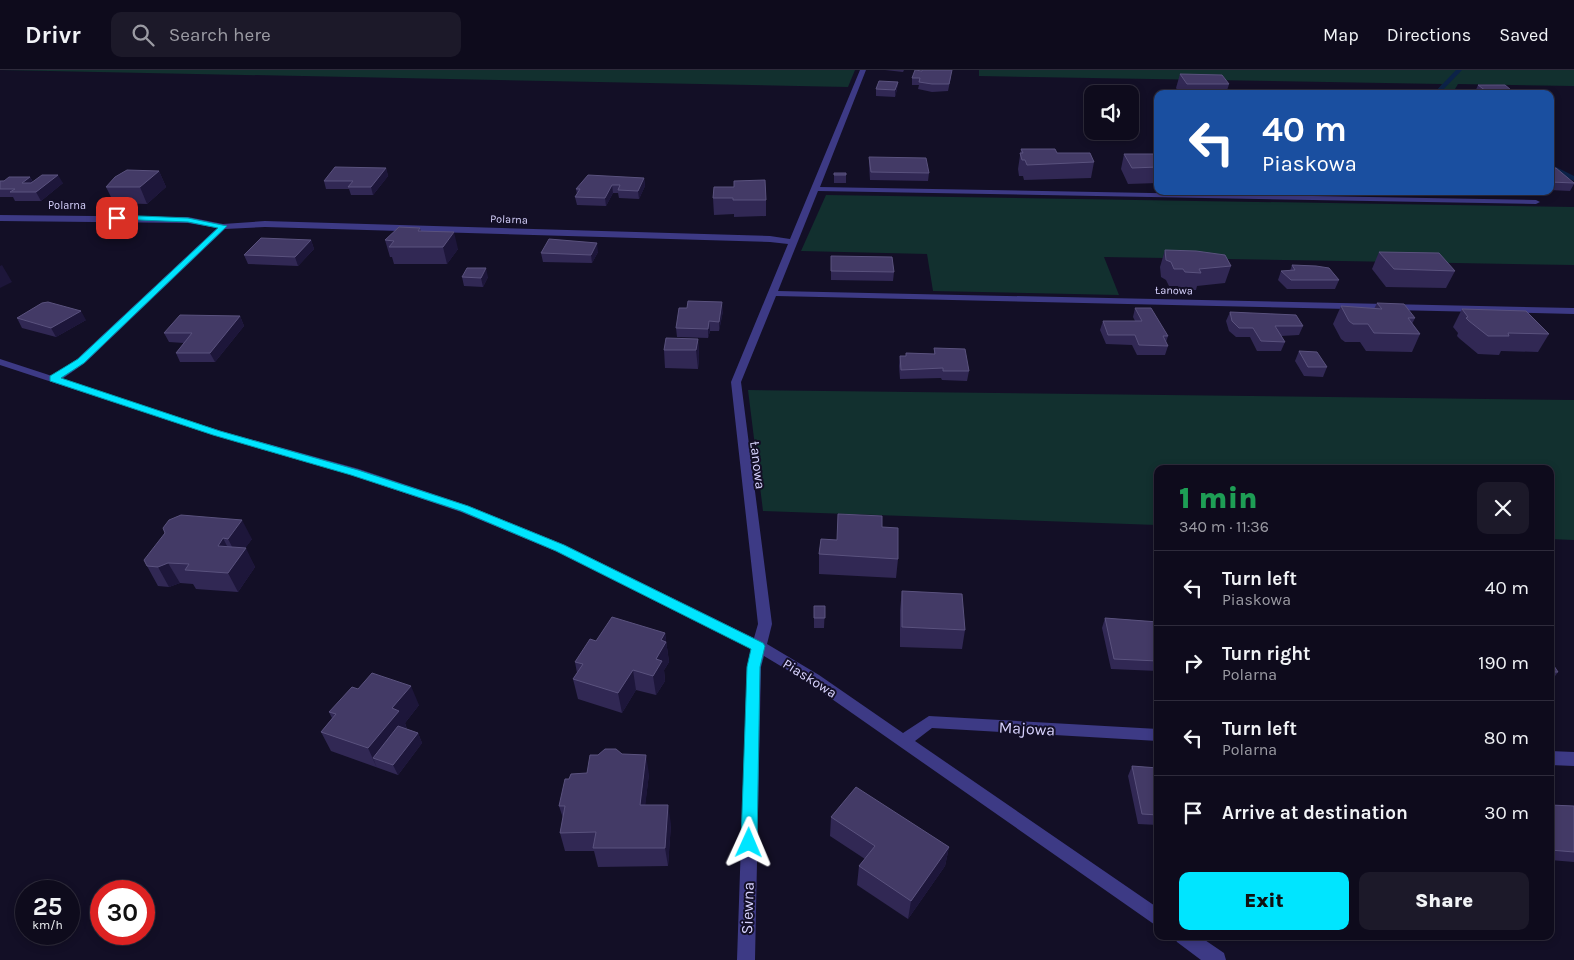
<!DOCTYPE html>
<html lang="en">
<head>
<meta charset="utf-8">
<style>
	body { margin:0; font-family:Karla,sans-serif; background:#1c1929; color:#f1f3f6; height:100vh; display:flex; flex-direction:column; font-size:19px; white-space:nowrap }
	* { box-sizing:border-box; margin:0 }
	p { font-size:16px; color:#9b9ba3 }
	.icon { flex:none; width:28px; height:28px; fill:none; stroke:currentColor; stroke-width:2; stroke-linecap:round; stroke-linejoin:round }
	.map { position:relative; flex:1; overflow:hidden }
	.side { position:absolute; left:1154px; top:395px; width:400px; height:475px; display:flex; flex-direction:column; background:#0e0b1c; border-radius:10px; box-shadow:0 2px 8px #0003,0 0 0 1px #2e2b3b }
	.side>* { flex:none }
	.top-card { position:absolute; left:1154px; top:20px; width:400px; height:105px; border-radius:10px; box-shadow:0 2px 8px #0003,0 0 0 1px #2e2b3b; background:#1a4fa0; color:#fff; overflow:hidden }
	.controls { position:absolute; left:1084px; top:15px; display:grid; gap:10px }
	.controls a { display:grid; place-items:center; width:55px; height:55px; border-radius:10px; background:#0e0b1c; box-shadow:0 2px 8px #0003,0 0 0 1px #2e2b3b; font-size:25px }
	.speed { position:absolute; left:15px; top:810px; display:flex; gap:10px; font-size:25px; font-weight:700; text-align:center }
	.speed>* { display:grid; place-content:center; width:65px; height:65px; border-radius:50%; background:#0e0b1c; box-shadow:0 2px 8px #0003,0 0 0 1px #2e2b3b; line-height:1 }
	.speed small { font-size:12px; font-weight:400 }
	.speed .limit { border:8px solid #d22; background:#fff; color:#111 }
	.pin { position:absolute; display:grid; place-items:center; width:42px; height:42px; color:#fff; margin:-21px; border-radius:10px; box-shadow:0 2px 8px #0006 }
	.me { position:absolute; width:55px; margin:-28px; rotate:1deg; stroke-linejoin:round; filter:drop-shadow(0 0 4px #0008) }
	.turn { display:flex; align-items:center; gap:18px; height:105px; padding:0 25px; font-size:22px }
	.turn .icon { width:65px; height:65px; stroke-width:2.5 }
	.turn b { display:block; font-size:35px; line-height:42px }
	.round { display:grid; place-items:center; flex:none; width:52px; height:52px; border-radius:10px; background:#1c1929 }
	.overview { display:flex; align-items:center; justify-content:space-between; height:85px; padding:0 25px }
	h1 { font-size:30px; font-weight:800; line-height:38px; color:#1e9e55 }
	.primary-button { display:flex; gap:10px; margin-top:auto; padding:10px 25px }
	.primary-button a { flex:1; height:58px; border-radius:10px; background:#00e5ff; color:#111; font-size:20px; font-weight:800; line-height:58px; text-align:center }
	.primary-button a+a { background:#1c1929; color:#f1f3f6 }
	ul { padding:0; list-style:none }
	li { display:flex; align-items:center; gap:15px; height:75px; padding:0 25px; border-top:1px solid #2e2b3b }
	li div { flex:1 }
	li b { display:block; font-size:19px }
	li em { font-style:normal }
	header { display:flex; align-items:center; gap:30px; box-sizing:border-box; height:70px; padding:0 25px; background:#0e0b1c; border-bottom:1px solid #2e2b3b }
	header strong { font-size:24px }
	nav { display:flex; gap:28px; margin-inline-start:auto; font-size:18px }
	.search { width:350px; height:45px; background:#1c1929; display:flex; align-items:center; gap:12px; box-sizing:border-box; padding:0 18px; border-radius:10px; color:#9b9ba3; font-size:19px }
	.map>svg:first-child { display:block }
</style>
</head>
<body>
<header>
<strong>Drivr</strong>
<div class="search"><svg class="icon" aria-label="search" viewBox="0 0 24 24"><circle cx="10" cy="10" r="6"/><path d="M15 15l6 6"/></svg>Search here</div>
<nav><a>Map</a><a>Directions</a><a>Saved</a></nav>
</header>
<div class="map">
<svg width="1574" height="890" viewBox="0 0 1574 890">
	<rect width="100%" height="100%" fill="#130f26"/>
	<path fill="#12302f" d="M 0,0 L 855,0 L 848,17 Z
		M 979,0 L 1574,0 L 1574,16 L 1458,14 L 1452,24 L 1434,24 L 1442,14 L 979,6 Z
		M 826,125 L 1574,137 L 1574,195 L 1104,187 L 1119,225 L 933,221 L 927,184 L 801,181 Z
		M 748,320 L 1574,330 L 1574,470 L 1550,469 L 1550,399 L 1158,399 L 1157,455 L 763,441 Z"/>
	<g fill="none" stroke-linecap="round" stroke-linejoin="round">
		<path fill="#0c2248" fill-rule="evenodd" d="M 1456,0 L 1462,0 L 1439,24 L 1433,24 Z
			M 1550,94 L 1574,106 L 1574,111 L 1550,99 Z"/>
		<path fill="#3d3a85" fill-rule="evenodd" d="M 860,0 L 866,0 L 820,117 L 1536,130 L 1540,132 L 1536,134 L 818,121 L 778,221 L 1574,238 L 1574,244 L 776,226 L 741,312 L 772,554 L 767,574 L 819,605 L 903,663 L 929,646 L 1158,659 L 1158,671 L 932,658 L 915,671 L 1158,838 L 1158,857 L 809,613 L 764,586 L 761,597 L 755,890 L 737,890 L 747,597 L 751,579 L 555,481 L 461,442 L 351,405 L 213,365 L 0,295 L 0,289 L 52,306 L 77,289 L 217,158 L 188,153 L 0,151 L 0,145 L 188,147 L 223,154 L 265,151 L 770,166 L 790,169 ZM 265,157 L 770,172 L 788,174 L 731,312 L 758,554 L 754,568 L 565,475 L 469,436 L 359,399 L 221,361 L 62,309 L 85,293 L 225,159 Z
			M 1550,681 L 1574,682 L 1574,696 L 1550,695 Z
			M 1174,866 L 1199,866 L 1224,883 L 1226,890 L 1201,890 L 1177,872 Z"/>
	</g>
	<path fill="#312854" d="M 885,0 L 904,0 L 903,2 Z
		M 1180,4 L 1229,14 L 1226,24 L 1180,24 L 1176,18 Z
		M 951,7 L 948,21 L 932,22 L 918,19 L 919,15 L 912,15 L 912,8 Z
		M 898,12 L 897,19 L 895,27 L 876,26 L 876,19 Z
		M 1478,15 L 1516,24 L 1477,24 L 1475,22 Z
		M 1021,79 L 1057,83 L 1094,92 L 1091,108 L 1024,110 L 1023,106 L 1019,106 L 1018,99 Z
		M 1124,84 L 1158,88 L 1158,113 L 1128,114 L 1121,99 Z
		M 869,87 L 929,103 L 928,111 L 870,110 L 869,95 Z
		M 386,98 L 388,106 L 373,125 L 351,125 L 349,119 L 326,119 L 324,111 Z
		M 1550,98 L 1574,113 L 1574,114 L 1570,121 L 1550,120 Z
		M 159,101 L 166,117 L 147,134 L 114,133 L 106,117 Z
		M 834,103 L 846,103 L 846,113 L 834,113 Z
		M 30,107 L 33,112 L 63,113 L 41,131 L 15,131 L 13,127 L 0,127 L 0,111 Z
		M 644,108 L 645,116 L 639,129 L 619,128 L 618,123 L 613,123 L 606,136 L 577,135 L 575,127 L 577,124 L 576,119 Z
		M 714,117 L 766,130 L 766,146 L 734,147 L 734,144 L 714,145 L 713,128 Z
		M 420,158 L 421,161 L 458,179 L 447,194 L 394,194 L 392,187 L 390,187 L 385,170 Z
		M 311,170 L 314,179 L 298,196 L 248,194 L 244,185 Z
		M 1165,180 L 1231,196 L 1225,213 L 1197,216 L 1196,220 L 1180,220 L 1178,216 L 1169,216 L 1166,210 L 1161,207 L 1160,197 Z
		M 598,182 L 592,193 L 543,192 L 541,183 Z
		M 1379,182 L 1455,201 L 1446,218 L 1386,217 L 1372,199 Z
		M 831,186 L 894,202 L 893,211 L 831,210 Z
		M 1292,195 L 1339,210 L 1335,219 L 1287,219 L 1278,210 L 1281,201 L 1290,201 Z
		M 462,207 L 488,207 L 483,217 L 464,216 Z
		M 1377,233 L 1415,248 L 1412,254 L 1420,264 L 1412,282 L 1366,281 L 1360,272 L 1345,272 L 1341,269 L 1333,254 L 1341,236 L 1374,239 Z
		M 1135,238 L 1168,266 L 1166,272 L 1168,276 L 1165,285 L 1137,285 L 1132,275 L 1106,274 L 1100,260 L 1103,251 L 1135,251 L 1133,247 Z
		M 1462,239 L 1549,264 L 1538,282 L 1501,281 L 1499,285 L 1478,284 L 1460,269 L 1457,266 L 1458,263 L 1453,257 Z
		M 723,241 L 719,261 L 710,261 L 708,268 L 677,267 L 676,258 Z
		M 1230,242 L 1303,256 L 1299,265 L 1281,266 L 1285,272 L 1281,281 L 1257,281 L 1250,267 L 1236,267 L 1229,261 L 1226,251 Z
		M 240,246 L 244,256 L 215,292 L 180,292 L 176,283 L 184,273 L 169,272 L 164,263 Z
		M 17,248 L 86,250 L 56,267 L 22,258 Z
		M 698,269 L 699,287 L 698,299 L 665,298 L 664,280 Z
		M 934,278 L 969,301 L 967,311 L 942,310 L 941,308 L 900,309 L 899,296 L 900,286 L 906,286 L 906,283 L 934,284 Z
		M 1299,281 L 1327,297 L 1323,307 L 1304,306 L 1295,291 Z
		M 882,457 L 898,489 L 896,508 L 819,504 L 819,484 L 837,470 Z
		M 165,463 L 252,469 L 245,478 L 255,497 L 238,522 L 196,519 L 193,514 L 180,513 L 169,517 L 158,516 L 147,496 Z
		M 902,521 L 965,560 L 962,579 L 900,577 L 900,540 Z
		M 814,536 L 825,536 L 824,558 L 814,558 Z
		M 1105,548 L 1158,552 L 1158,601 L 1111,599 L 1102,558 Z
		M 665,563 L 669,592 L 664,600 L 665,611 L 656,625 L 636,620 L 622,643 L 578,629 L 573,609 L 577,603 L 575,592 L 596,571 Z
		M 1550,590 L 1558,602 L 1550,613 Z
		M 358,619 L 419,635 L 405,653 L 407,659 L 418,663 L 422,673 L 398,705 L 331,681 L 321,662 L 332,648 L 329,642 Z
		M 622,684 L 649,704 L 645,735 L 671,754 L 668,796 L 598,797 L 594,781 L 565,781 L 560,763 L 563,748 L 559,736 L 569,709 L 587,703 Z
		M 1132,696 L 1158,698 L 1158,755 L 1138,754 L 1128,706 Z
		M 1550,735 L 1574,736 L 1574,792 L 1550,790 Z
		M 831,747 L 949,777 L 945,796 L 908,849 L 857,815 L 859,796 L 865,789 L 830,766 Z"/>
	<path fill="#1d163a" d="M 898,12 L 897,19 L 895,27 L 895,20 Z
		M 386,98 L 388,106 L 373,125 L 371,117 Z
		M 159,101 L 166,117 L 147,134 L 140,117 Z
		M 58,105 L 63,113 L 41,131 L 36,122 Z
		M 30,107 L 34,115 L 22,113 Z
		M 644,108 L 645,116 L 639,129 L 638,121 Z
		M 612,115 L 613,123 L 606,136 L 605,128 Z
		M 454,162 L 458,179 L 447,194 L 443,177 Z
		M 311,170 L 314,179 L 298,196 L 295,187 Z
		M 597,173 L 598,182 L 592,193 L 591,185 Z
		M 2,195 L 12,212 L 0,218 L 0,196 Z
		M 486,198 L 488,207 L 483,217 L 481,208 Z
		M 722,232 L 723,241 L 719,261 L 719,252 Z
		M 81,241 L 86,250 L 56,267 L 51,258 Z
		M 240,246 L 244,256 L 215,292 L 210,283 Z
		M 709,251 L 710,261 L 708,268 L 708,259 Z
		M 698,269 L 699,287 L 698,299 L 696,280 Z
		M 242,450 L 252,469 L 238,488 L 228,469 Z
		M 223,468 L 233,488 L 218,476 Z
		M 246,478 L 255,497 L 238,522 L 228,503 Z
		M 168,493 L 180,513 L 169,517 L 158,497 Z
		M 665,563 L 669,592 L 664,600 L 665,611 L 656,625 L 653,606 L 661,570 Z
		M 633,600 L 636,620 L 622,643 L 618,623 Z
		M 411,616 L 419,635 L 405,653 L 407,660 L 373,688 L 377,698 L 368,678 L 392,638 Z
		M 418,663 L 422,673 L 398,705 L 393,695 Z
		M 646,685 L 649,704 L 643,754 L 640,735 Z
		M 668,735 L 671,754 L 668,796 L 665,778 Z
		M 949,777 L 945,796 L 908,849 L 911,831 Z"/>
	<path fill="#433a66" stroke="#5a527e" d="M 915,0 L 922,1 L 922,0 L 952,0 L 949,14 L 932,14 L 919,12 L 920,8 L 912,8 Z
		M 1180,4 L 1222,5 L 1229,14 L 1187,14 Z
		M 879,11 L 898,12 L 895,20 L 876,19 Z
		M 1478,15 L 1505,15 L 1516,24 L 1490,24 Z
		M 1021,79 L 1055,79 L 1057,83 L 1090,83 L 1094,92 L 1027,95 L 1025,90 L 1022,90 L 1020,83 L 1023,83 Z
		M 1124,84 L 1153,84 L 1155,88 L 1158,88 L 1158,97 L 1132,98 Z
		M 869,87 L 926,88 L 929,103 L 871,102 Z
		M 335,97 L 386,98 L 371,117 L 348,117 L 353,111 L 324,111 Z
		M 1550,98 L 1556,98 L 1574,113 L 1550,112 Z
		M 127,100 L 159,101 L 140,117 L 106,117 L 115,107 Z
		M 834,103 L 846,103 L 846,105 L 834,105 Z
		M 42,105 L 58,105 L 36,122 L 10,122 L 15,119 L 0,119 L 0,111 L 4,111 L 9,107 L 30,107 L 22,113 L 31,113 Z
		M 588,105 L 644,108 L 638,121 L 618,120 L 620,115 L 612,115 L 605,128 L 575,127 L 580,119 L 576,119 Z
		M 765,110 L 766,130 L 733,130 L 733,128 L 713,128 L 714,117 L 734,117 L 734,111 Z
		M 399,157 L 420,158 L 418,161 L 454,162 L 443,177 L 389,177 L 394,171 L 385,170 Z
		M 261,168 L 311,170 L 295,187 L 244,185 Z
		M 549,169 L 597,173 L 591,185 L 541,183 Z
		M 1165,180 L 1196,181 L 1225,185 L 1231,196 L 1199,199 L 1201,203 L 1185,202 L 1183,199 L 1174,199 L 1171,192 L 1166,190 Z
		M 1379,182 L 1439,183 L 1455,201 L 1394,199 Z
		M 831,186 L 892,187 L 894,202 L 831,201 Z
		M 1292,195 L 1316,196 L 1329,198 L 1339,210 L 1291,210 L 1281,201 L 1295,200 Z
		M 467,198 L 486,198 L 481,208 L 462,207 Z
		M 688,231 L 722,232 L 719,252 L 709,251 L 708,259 L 676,258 L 679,238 L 687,238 Z
		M 48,232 L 81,241 L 51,258 L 17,248 L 42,233 Z
		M 1377,233 L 1404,234 L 1415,248 L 1408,248 L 1420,264 L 1374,263 L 1368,254 L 1353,254 L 1349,251 L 1341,236 L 1382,239 Z
		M 1135,238 L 1151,238 L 1168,266 L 1163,266 L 1168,276 L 1139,275 L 1135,265 L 1108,265 L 1103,251 L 1142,251 Z
		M 1462,239 L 1526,241 L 1549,264 L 1508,263 L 1509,266 L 1488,266 L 1469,251 L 1466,248 L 1468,247 Z
		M 1230,242 L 1296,245 L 1303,256 L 1275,256 L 1285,272 L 1261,271 L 1253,258 L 1239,258 L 1232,251 Z
		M 180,245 L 240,246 L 210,283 L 176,283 L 192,263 L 164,263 Z
		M 666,268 L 698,269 L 696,280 L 664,280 Z
		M 934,278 L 965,279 L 969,301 L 943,301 L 943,298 L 901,300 L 900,286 L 906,286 L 906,283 L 935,284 Z
		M 1299,281 L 1317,282 L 1327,297 L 1308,297 Z
		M 838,444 L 882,446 L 882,457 L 898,458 L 898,489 L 819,484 L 821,469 L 837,470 Z
		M 181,445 L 242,450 L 228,469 L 223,468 L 218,476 L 246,478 L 228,503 L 185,500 L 189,494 L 168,493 L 158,497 L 147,496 L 144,490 L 165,463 L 163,458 L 169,450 Z
		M 902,521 L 962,524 L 965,560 L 902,557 Z
		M 814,536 L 825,536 L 825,548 L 814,548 Z
		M 612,547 L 665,563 L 661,570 L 666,572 L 656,589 L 662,591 L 653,606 L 633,600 L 618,623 L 573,609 L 583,594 L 575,592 L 590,569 L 596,571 Z
		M 1105,548 L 1158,552 L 1158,591 L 1114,589 Z
		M 1550,590 L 1558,602 L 1550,602 Z
		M 372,603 L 411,616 L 392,638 L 399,641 L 368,678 L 321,662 L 336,644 L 329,642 L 352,617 L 358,619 Z
		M 398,656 L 418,663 L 393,695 L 373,688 Z
		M 605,679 L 616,679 L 622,684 L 646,685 L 640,735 L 668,735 L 665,778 L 593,778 L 596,762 L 560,763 L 565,736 L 559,736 L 565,709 L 569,709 L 571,704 L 587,703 L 590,685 L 598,685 Z
		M 1132,696 L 1158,698 L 1158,745 L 1142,744 Z
		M 856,717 L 949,777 L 911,831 L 859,796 L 875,776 L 831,747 Z
		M 1550,735 L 1574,736 L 1574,782 L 1550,780 Z"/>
	<path fill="#00e5ff" stroke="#0095a6" d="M 117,145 L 188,148 L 227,156 L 84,293 L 61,308 L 220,361 L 358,400 L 468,436 L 564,475 L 763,573 L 765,576 L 760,597 L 757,773 L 755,778 L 749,780 L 744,778 L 741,773 L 747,597 L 751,579 L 556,481 L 461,441 L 351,405 L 213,365 L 50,311 L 50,306 L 78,289 L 218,158 L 188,152 L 115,149 L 115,146 Z"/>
	<g text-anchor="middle" stroke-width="4" stroke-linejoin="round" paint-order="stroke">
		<g font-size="11" fill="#d9d4ff" stroke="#130f26">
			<text x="67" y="139">Polarna</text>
			<text transform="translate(509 149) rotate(2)" y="4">Polarna</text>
			<text transform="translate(1174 220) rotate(1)" y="4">Łanowa</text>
		</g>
		<g font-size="14" fill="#d9d4ff" stroke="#130f26">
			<text transform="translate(758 395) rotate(83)" y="5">Łanowa</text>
			<text transform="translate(810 608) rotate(32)" y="5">Piaskowa</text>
		</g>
		<g font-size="16" fill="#d9d4ff" stroke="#130f26">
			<text transform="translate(1027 658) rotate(3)" y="6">Majowa</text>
			<text transform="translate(747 838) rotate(-88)" y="6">Siewna</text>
		</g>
	</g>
</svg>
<div class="controls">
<a><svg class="icon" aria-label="sound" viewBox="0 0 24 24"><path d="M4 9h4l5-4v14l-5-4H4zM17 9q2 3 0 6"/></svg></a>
</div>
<div class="speed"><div>25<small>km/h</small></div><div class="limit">30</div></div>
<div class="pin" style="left:117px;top:148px;background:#d93025"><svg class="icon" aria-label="arrive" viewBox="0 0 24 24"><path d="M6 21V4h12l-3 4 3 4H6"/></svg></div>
<svg class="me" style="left:749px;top:773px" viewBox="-20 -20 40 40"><path d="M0-17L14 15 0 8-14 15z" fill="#00e5ff" stroke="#fff" stroke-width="4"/></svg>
<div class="top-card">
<div class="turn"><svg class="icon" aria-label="left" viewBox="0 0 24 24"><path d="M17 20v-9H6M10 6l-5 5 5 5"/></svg><div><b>40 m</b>Piaskowa</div></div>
</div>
<section class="side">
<div class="overview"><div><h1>1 min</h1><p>340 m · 11:36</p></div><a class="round"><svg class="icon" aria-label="close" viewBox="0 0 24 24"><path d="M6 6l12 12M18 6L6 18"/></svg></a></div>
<ul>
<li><svg class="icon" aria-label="left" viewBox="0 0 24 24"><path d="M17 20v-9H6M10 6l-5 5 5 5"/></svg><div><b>Turn left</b><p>Piaskowa</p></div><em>40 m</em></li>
<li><svg class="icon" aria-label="right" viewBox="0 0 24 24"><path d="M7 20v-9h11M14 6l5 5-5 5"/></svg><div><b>Turn right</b><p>Polarna</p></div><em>190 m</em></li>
<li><svg class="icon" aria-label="left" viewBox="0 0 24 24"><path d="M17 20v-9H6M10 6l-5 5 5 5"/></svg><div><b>Turn left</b><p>Polarna</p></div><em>80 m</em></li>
<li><svg class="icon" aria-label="arrive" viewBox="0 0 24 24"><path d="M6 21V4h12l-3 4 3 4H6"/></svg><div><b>Arrive at destination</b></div><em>30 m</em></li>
</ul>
<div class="primary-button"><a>Exit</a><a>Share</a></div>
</section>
</div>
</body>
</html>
